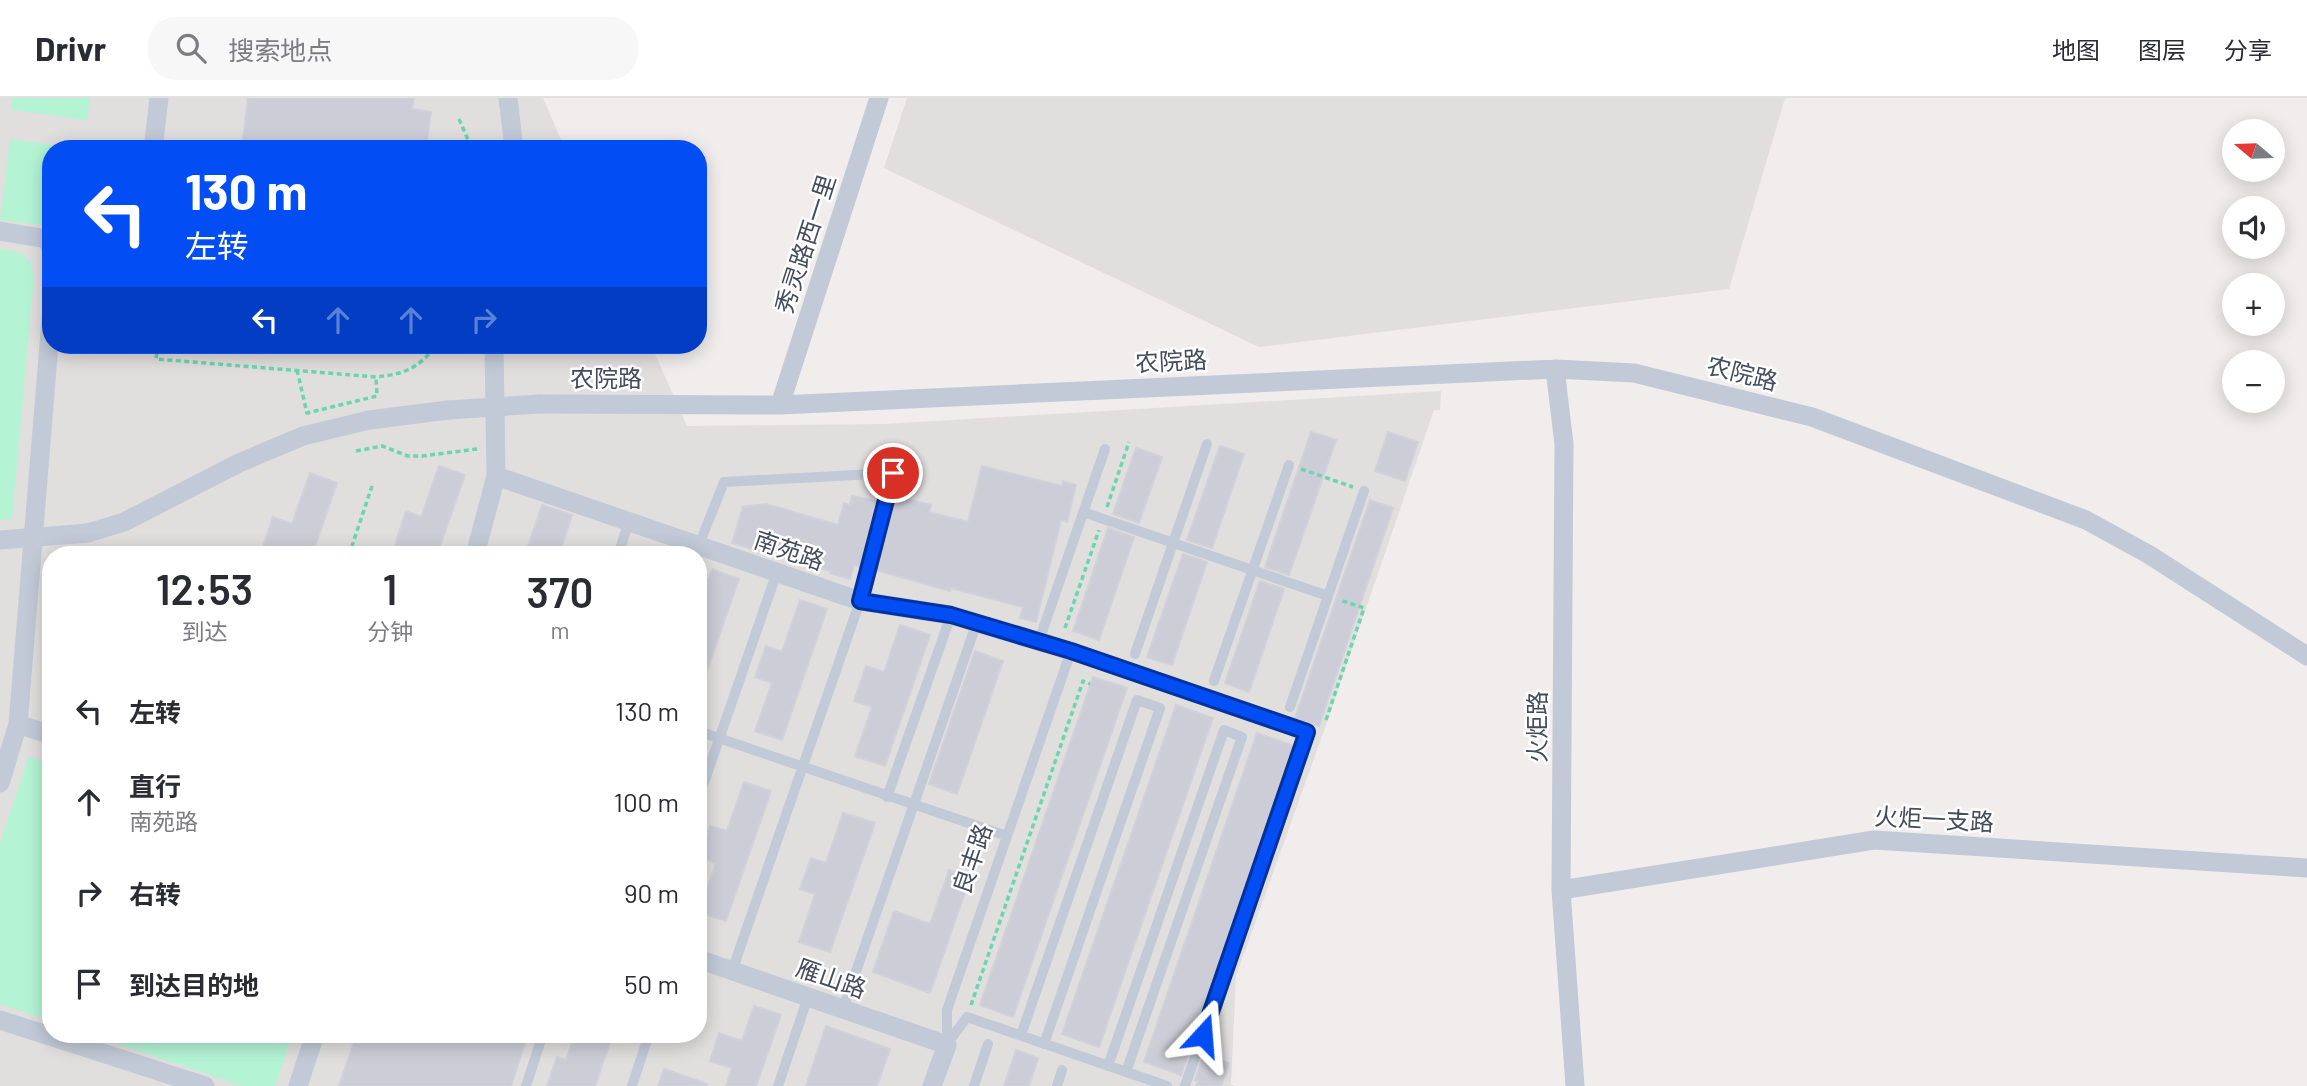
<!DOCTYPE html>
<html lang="zh">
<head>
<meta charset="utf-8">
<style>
	body { margin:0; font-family:Barlow,"Noto Sans SC",sans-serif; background:#f7f7f7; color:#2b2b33; height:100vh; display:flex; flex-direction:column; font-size:26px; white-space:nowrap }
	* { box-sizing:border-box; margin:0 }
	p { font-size:23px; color:#7c7c81 }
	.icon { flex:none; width:38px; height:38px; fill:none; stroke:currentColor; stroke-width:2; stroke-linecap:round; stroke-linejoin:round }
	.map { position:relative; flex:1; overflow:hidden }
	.panel { position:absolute; left:42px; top:448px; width:665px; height:497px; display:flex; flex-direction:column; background:#fff; border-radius:28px; box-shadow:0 4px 18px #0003 }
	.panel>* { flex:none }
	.guide { position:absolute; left:42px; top:42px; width:665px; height:214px; border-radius:28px; box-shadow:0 4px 18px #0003; background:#034df4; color:#fff; overflow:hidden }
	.needle { width:46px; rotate:289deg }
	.tools { position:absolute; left:2222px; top:21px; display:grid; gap:14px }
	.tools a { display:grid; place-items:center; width:63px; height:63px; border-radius:50%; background:#fff; box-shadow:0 4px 18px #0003; font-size:35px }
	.pin { position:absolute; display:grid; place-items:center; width:60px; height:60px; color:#fff; margin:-30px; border:4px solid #fff; border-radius:50%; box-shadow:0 2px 7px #0007 }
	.me { position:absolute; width:77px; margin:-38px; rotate:19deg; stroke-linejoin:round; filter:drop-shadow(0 0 5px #0008) }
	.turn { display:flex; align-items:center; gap:24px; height:147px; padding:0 28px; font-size:32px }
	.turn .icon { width:91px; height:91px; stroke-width:2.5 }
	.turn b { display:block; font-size:49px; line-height:60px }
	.lanes { display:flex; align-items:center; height:66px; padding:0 28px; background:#0003; justify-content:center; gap:35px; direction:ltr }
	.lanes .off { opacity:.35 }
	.eta { display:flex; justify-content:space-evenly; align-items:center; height:119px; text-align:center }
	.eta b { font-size:42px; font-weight:600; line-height:49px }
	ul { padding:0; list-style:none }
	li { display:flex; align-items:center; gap:21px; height:91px; padding:0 28px }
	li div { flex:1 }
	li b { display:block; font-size:26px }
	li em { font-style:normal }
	header { display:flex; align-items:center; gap:42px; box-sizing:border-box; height:98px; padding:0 35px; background:#fff; border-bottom:2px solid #e1e1e2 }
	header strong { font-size:33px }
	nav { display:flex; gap:38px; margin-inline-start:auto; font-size:24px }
	.search { width:490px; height:63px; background:#f7f7f7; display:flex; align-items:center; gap:18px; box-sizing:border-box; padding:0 24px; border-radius:28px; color:#7c7c81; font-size:26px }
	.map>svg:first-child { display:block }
</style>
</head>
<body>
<header>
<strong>Drivr</strong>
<div class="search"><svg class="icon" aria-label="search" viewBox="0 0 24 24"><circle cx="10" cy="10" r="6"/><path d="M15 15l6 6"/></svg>搜索地点</div>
<nav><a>地图</a><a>图层</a><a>分享</a></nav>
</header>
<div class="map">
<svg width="2307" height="988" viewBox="0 0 2307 988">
	<rect width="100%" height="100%" fill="#f0edec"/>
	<path fill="#e1dede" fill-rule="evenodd" d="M 0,0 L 543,0 L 565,51 L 51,51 L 51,247 L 651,247 L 687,328 L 885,326 L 1441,293 L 1440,312 L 1434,312 L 1325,630 L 1236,878 L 1231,986 L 1235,988 L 0,988 ZM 51,457 L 698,457 L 698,936 L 51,936 Z
		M 907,0 L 1785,0 L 1729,191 L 1259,249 L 884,70 Z"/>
	<path fill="#b4f4d5" d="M 11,0 L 90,0 L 87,22 L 11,12 Z
		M 10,41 L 83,51 L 51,51 L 51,128 L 0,122 Z
		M 0,151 C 23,154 28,154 34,178 L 12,421 L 0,422 Z
		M 29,658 L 51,666 L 51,923 L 0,906 L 0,745 Z
		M 89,936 L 293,936 L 275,988 L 242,988 Z"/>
	<path fill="#cccdd6" stroke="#d0d1da" stroke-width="2" d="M 248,0 L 414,0 L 412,11 L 431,14 L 426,51 L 242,49 Z
		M 1311,334 L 1336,342 L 1289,477 L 1265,469 Z
		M 1388,334 L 1418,344 L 1405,383 L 1375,373 Z
		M 1220,348 L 1244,356 L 1212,450 L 1187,442 Z
		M 1136,350 L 1162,359 L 1139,425 L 1113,416 Z
		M 439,368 L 465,377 L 437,457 L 411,457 L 412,453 L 395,447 L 406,413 L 421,419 Z
		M 982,368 L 1062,388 L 1063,383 L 1076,387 L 1067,424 L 1061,422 L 1036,524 L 1020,520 L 1023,509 L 951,490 L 950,493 L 876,472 L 895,398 L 931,407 L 929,414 L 968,424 Z
		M 310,375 L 337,385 L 312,457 L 277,457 L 262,452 L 273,419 L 292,426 Z
		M 852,398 L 878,403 L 861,469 L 854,467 L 850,481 L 830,475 L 830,473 L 732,445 L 743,409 L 766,406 L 838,427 L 844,405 L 850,407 Z
		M 1370,402 L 1393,410 L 1319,628 L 1295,620 Z
		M 542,407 L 572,417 L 559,457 L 525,457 Z
		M 1108,430 L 1134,439 L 1099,542 L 1073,533 Z
		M 1183,456 L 1207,464 L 1172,567 L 1147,559 Z
		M 712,471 L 739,481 L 700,592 L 698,591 L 698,511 Z
		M 1260,483 L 1284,491 L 1249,594 L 1225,585 Z
		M 800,502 L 827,511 L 782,642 L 755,633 L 772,585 L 755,579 L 766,548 L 782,554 Z
		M 900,527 L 930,537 L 885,668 L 855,658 L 872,609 L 854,603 L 866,568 L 884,574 Z
		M 975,553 L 1003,563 L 957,696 L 929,686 Z
		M 1093,579 L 1127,590 L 1013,919 L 980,907 Z
		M 1176,607 L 1213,620 L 1099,949 L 1062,936 Z
		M 1257,635 L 1294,648 L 1181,977 L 1144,964 Z
		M 744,684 L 771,693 L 726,823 L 699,814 L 716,765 L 699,759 L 710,728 L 727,733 Z
		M 843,715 L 875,725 L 830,854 L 799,844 L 815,796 L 800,791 L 811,760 L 826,765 Z
		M 949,772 L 970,780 L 930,895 L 873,874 L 894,813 L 930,826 Z
		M 754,908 L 781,917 L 756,988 L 726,988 L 732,970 L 710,963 L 719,935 L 742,943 Z
		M 826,928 L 890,951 L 877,988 L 806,988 Z
		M 357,936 L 447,936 L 472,945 L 475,936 L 528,936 L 511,988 L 339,988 Z
		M 575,936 L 613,936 L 595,988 L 547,988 L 557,959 L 566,962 Z
		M 1016,952 L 1038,960 L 1029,988 L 1004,988 Z
		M 1204,956 L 1229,965 L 1221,988 L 1196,988 L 1198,983 L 1195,982 Z
		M 664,971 L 707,986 L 707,988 L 658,988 Z"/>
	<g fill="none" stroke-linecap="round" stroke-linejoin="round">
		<path stroke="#68d6ae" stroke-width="3.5" stroke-dasharray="5 3.5" stroke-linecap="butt" d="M 459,21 L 472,51
			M 158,247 L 156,261 L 376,279 C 406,276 418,270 437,247
			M 436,249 L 479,254
			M 297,272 L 307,315 L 377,298 L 376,279
			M 356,353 L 382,348 L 408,358 L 422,358 L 477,351
			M 1301,371 L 1353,389
			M 1107,409 L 1129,344
			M 349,457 L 372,388
			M 1065,530 L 1099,432
			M 1326,622 L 1364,510 L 1340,502
			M 971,907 L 1083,583 L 1090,586"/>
		<path stroke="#c1cad6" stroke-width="10" d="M 1083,414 L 1328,498
			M 699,447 L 724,384 L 893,375 L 860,503 L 732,873
			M 618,457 L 629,423
			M 1039,543 L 1105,351
			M 1135,556 L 1207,346
			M 1214,583 L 1289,367
			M 1290,609 L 1364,393
			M 698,633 L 1007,738
			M 887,699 L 951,517
			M 698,702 L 777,474
			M 843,911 L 977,524
			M 1021,937 L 1137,602 L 1160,610 L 1044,946
			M 947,946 L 967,919 L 1167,988
			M 947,947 L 947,912 L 1071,553 L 1307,634 L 1185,988
			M 1108,968 L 1224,632 L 1242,639 L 1126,974
			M 526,988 L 543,936
			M 632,988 L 649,936
			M 778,988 L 808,899
			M 974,988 L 988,946
			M 1057,988 L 1062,972"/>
		<path stroke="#c1cad6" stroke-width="19" d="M 508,0 L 514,51
			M 153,51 L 159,0
			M 0,133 L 47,141 L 51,150
			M 1555,271 L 1564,346 L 1561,792 L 1575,988
			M 539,306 L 780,307 L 1555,271 L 1634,275 L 1812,319 L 2086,422 L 2148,456 L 2307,558
			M 780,307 L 879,0
			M 496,378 L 860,503 L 951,517 L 1071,553
			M 88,435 L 124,424 L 239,365 L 303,338 L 369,322 L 448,312
			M 475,457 L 496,378 L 494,247
			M 18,626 L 51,637
			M 0,685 L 18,626 L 51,222
			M 1561,792 L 1874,742 L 2307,770
			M 698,861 L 947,947 L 932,988
			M 0,922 L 205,988
			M 298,988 L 315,936"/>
		<path stroke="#c1cad6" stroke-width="19" d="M 448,312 L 539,306
			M 0,442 L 88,435"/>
	</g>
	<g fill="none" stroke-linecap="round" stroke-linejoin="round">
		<defs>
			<path id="route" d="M 893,375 L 860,503 L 951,517 L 1071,553 L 1307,634 L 1203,937"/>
		</defs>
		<use href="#route" stroke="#02329f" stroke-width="18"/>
		<use href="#route" stroke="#034df4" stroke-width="12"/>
	</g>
	<g text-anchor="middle" stroke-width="5" stroke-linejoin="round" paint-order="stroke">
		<g font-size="24" fill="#434d5d" stroke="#fff">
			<text transform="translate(806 146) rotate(-72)" y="8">秀灵路西一里</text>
			<text transform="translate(1171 264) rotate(-3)" y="8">农院路</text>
			<text transform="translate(1742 276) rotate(14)" y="8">农院路</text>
			<text x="606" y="289">农院路</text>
			<text transform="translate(789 453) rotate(19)" y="8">南苑路</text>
			<text transform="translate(1538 629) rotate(-90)" y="8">火炬路</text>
			<text transform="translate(1934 722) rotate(3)" y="8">火炬一支路</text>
			<text transform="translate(973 761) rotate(-71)" y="8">良丰路</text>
			<text transform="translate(831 881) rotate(19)" y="8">雁山路</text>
		</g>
	</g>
</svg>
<div class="tools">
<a><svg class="needle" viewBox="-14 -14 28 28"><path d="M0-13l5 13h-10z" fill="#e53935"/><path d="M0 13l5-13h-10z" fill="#7c7c81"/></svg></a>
<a><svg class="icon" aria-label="sound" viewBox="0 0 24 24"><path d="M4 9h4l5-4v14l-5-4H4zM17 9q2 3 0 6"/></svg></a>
<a>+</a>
<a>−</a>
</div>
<div class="pin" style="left:893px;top:375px;background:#d93025"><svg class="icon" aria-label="arrive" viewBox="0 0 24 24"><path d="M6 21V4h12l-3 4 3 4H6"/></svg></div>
<svg class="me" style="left:1203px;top:937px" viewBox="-20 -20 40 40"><path d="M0-17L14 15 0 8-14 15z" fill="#034df4" stroke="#fff" stroke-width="4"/></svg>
<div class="guide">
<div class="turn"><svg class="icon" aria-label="left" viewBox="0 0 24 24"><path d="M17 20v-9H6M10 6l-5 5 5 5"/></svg><div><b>130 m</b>左转</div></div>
<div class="lanes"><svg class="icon" aria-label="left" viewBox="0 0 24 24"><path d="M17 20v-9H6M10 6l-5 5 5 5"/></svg><svg class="icon off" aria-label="ahead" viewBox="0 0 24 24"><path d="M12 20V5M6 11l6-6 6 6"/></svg><svg class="icon off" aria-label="ahead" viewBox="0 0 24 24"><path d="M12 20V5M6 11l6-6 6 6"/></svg><svg class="icon off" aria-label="right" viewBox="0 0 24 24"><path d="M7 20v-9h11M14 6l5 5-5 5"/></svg></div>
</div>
<section class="panel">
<div class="eta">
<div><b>12:53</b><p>到达</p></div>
<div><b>1</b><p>分钟</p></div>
<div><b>370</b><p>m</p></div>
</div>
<ul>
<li><svg class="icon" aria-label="left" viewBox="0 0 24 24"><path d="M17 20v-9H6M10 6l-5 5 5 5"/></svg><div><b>左转</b></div><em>130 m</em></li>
<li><svg class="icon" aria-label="ahead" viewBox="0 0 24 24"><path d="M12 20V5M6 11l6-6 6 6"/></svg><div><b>直行</b><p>南苑路</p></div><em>100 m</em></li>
<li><svg class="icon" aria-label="right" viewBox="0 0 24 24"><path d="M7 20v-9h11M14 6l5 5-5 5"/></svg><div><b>右转</b></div><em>90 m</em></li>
<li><svg class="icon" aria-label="arrive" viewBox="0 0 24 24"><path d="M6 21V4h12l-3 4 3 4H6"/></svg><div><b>到达目的地</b></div><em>50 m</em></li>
</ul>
</section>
</div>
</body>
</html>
